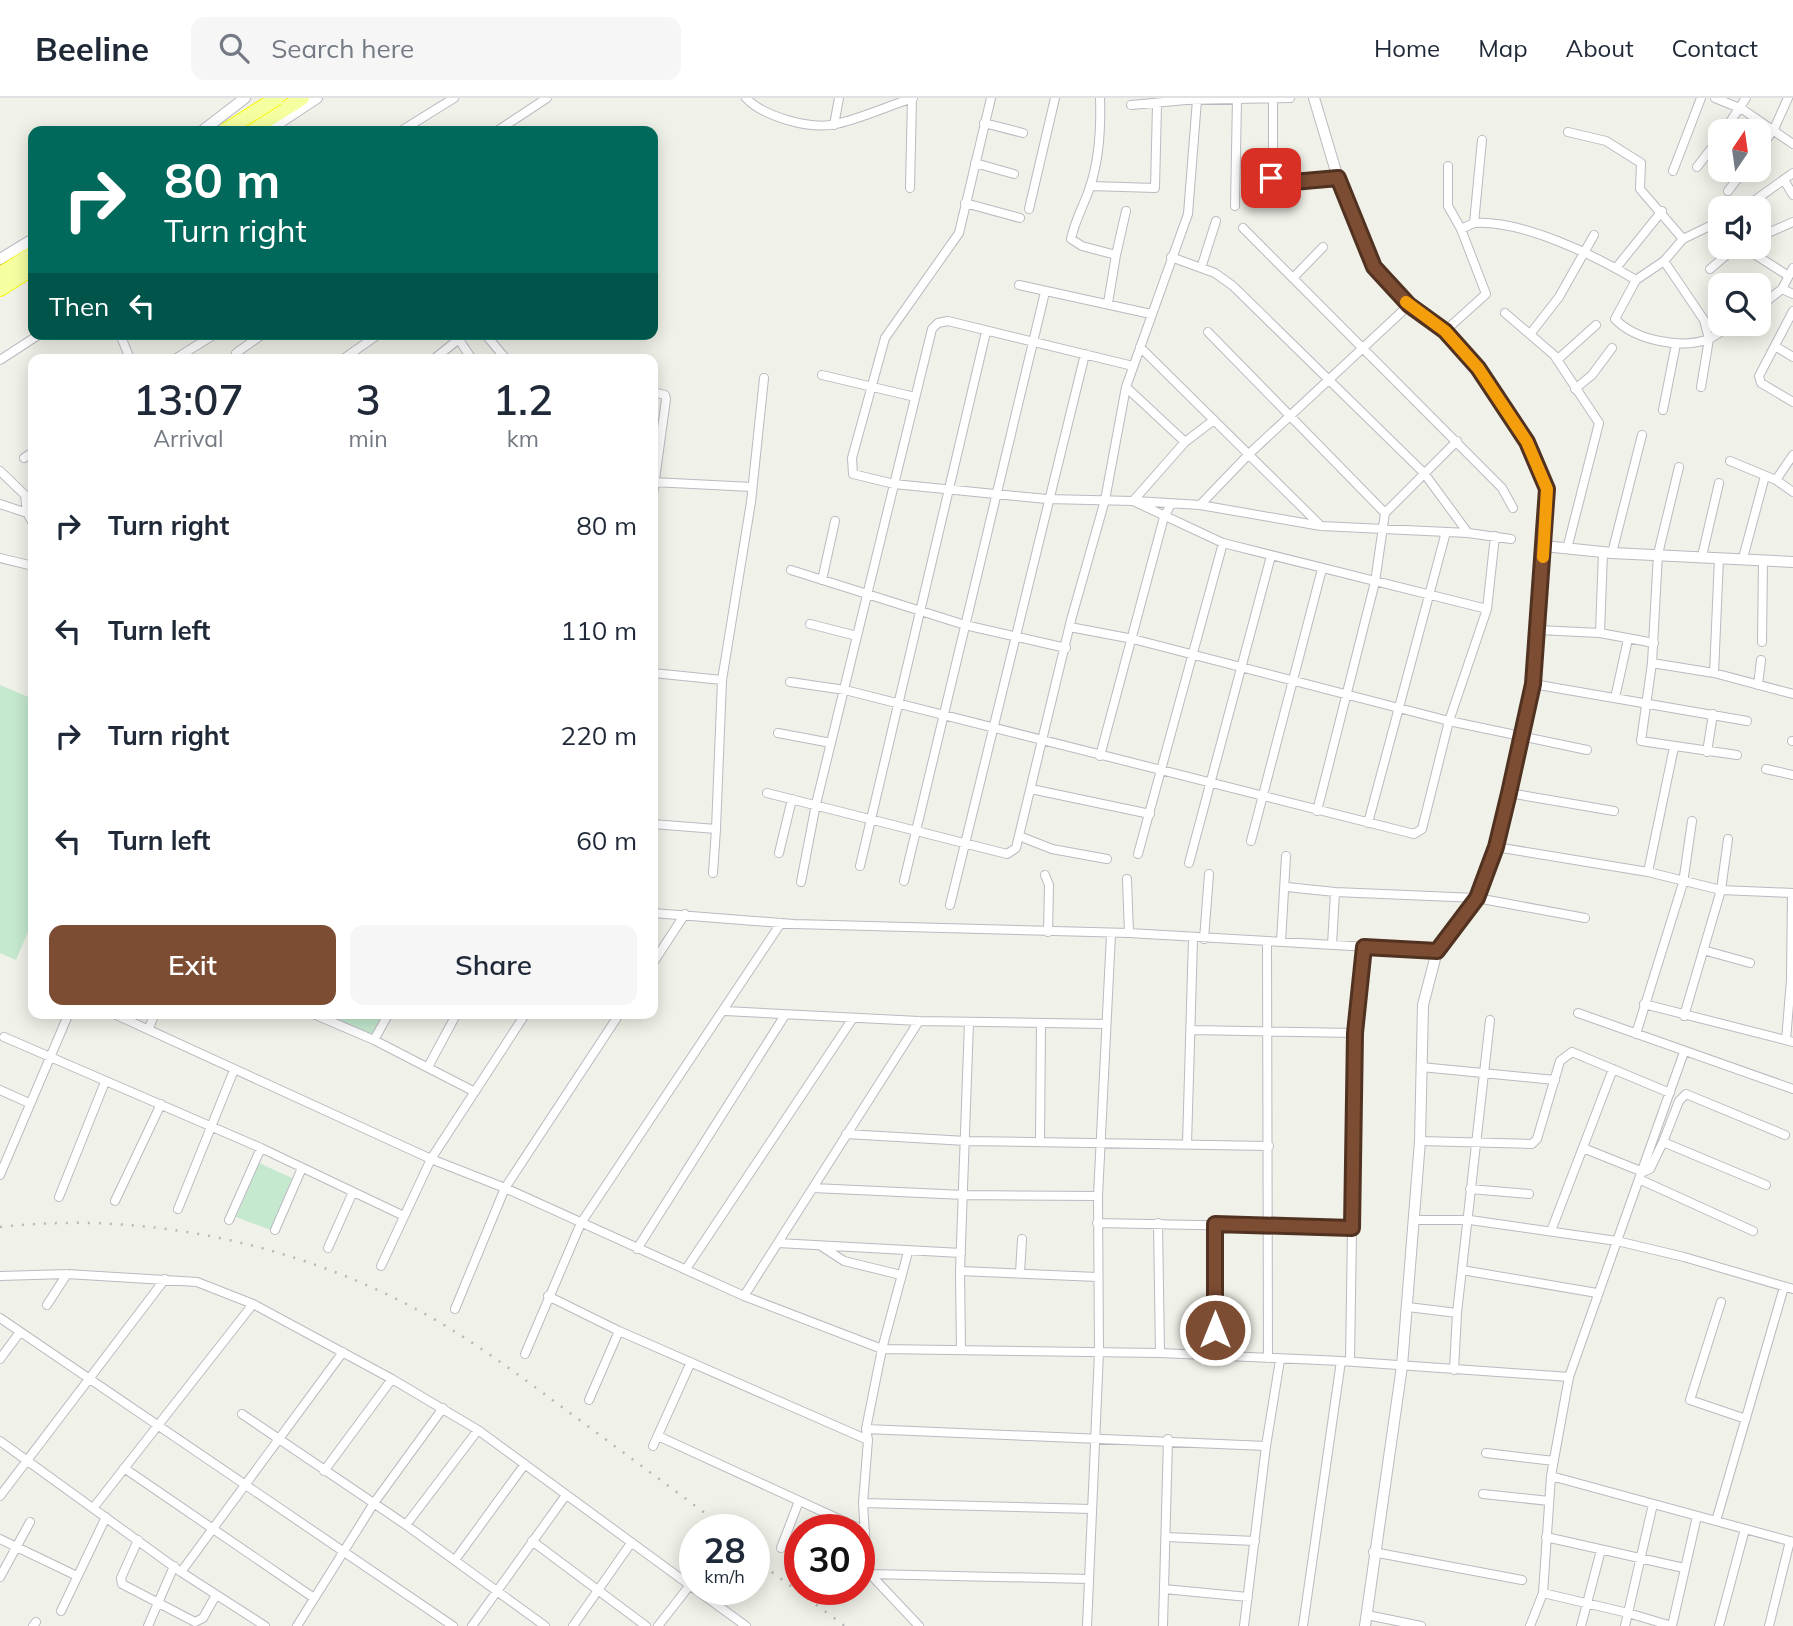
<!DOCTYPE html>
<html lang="en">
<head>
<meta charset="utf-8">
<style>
	body { margin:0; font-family:Mulish,sans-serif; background:#f6f6f7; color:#1f2937; height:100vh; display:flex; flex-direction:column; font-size:26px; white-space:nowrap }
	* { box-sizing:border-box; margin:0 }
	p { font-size:23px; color:#747a83 }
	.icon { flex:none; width:38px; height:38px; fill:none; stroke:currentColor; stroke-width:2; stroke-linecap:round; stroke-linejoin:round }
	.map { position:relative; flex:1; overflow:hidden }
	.details { position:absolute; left:28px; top:256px; width:630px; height:665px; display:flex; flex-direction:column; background:#fff; border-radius:14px; box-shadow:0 4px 18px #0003 }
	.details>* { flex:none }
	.banner { position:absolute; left:28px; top:28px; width:630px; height:214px; border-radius:14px; box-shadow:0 4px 18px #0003; background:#00695c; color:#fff; overflow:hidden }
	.needle { width:46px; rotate:13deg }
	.buttons { position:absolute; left:1708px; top:21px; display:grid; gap:14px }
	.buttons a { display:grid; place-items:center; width:63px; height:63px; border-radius:14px; background:#fff; box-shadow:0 4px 18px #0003; font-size:35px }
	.speed { position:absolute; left:679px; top:1416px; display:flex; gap:14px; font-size:35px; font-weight:700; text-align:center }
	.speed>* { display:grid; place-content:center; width:91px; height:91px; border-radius:50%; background:#fff; box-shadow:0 4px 18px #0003; line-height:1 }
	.speed small { font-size:18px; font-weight:400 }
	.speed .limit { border:10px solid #d22; background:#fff; color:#111 }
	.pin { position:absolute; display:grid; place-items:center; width:60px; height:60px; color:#fff; margin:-30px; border-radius:14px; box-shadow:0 4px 10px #0006 }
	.me { position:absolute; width:77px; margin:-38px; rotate:0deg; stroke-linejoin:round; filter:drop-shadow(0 0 5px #0008) }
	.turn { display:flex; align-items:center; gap:24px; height:147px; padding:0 21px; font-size:32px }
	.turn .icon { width:91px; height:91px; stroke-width:2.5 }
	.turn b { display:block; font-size:49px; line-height:60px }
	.then { display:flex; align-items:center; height:66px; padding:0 21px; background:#0003; gap:14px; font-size:26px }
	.eta { display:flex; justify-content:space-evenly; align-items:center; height:119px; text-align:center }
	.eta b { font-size:42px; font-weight:600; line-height:49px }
	.cta { display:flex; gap:14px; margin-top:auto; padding:14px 21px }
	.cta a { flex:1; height:80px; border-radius:14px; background:#7d4d33; color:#fff; font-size:28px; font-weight:600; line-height:80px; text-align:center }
	.cta a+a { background:#f6f6f7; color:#1f2937 }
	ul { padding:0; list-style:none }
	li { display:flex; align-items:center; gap:21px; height:105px; padding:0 21px }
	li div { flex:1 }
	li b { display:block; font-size:26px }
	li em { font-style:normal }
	header { display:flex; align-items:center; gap:42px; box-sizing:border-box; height:98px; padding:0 35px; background:#fff; border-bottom:2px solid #e0e1e3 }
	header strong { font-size:33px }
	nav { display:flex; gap:38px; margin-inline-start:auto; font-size:24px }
	.search { width:490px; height:63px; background:#f6f6f7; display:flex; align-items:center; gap:18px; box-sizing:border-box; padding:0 24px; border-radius:14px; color:#747a83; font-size:26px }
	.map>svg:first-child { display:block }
</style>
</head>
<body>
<header>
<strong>Beeline</strong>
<div class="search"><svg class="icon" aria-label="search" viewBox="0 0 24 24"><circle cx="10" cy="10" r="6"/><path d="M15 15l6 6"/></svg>Search here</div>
<nav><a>Home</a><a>Map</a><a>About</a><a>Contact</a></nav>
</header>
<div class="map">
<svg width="1793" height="1528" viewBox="0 0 1793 1528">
	<rect width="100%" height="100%" fill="#f0f1e8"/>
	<path fill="#c4e9cf" d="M 0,587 L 33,601 L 33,822 L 16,862 L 0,855 Z
		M 307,915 L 383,915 L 369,943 Z
		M 259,1065 L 292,1080 L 271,1132 L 236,1119 Z"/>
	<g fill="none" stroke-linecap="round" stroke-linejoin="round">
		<defs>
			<path id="minor" d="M 746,0 C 764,19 811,32 836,26 C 862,20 888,8 913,0
				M 991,0 L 959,135 L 885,240 L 852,360 L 853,376 L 894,386 L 1047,401 L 1133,403 L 1223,445 L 1487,511
				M 1100,0 C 1101,28 1099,62 1090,89 C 1084,107 1075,122 1071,141 L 1082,148 L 1116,157 L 1108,205
				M 1715,0 L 1742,11 L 1793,46
				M 1273,1 L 1273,83 L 1338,80
				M 1131,7 L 1186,2 L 1290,0
				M 984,25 L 1023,35
				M 834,27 L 839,0
				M 401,33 L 454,0
				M 497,33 L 547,0
				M 1724,33 L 1746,0
				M 1568,34 L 1606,43 L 1641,65 L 1640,91 L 1683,141
				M 1759,52 L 1774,31 L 1788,0
				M 975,65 L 1014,76
				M 1697,69 L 1720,39
				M 1673,73 L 1701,0
				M 1784,82 L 1793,97
				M 1090,88 L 1155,90 L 1157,7
				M 910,90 L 912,0
				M 1728,93 L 1744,72
				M 965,105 L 1020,120
				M 1235,108 L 1237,1
				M 1744,110 L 1793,75
				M 1029,111 L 1055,0
				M 1720,123 L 1683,141 L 1664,163 L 1636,182 L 1615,221 C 1636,243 1682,251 1709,241 C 1717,237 1726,230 1733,226
				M 1474,125 C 1523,122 1594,157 1636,182
				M 1243,130 L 1502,390 L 1513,410
				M 1461,131 L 1474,125 L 1482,42
				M 1759,139 L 1793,124
				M 1743,149 L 1787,177
				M 1116,157 L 1126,113
				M 1171,159 L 1215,175 L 1233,188 L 1424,375 L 1468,435
				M 1664,163 L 1704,222 L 1709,241 L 1701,289
				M 1201,170 L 1216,123
				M 1616,170 L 1662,113
				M 1710,171 L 1736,149
				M 1294,179 L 1323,149
				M 1019,187 L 1151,216
				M 1782,191 L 1793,196
				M 1759,209 L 1782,191 L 1793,170
				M 1793,213 L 1759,278 L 1761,285 L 1793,304
				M 1505,215 L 1554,257 L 1599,325 L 1567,451
				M 1445,233 L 1486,196 L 1461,131 L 1448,108 L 1448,68
				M 1208,234 L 1385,415 L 1375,484 L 1317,713
				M 1531,235 L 1559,199 L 1594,137
				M 120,236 L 130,261
				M 485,236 L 506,261
				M 459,242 L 472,261
				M 1775,248 L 1793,259
				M 1140,249 L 1321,428
				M 236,255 L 263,236
				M 175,261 L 215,236
				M 343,261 L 379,236
				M 434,261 L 465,236
				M 0,262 L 40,236
				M 1557,262 L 1596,227
				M 822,277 L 915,299
				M 1126,289 L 1185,344
				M 1575,291 L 1592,277 L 1612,250
				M 653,294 L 665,297 L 666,301 L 653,396
				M 1663,312 L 1676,246
				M 24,360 L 33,354
				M 1730,363 L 1776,382 L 1793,394
				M 1679,369 L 1658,456 L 1652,565 L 1641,643 L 1737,657
				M 0,373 L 25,397 L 27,415 L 33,425
				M 1776,382 L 1793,357
				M 653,384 L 752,389
				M 1133,403 L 1185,344 L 1214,322
				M 1136,403 L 1200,407 L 1321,428 L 1468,435 L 1511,441
				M 0,406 L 27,415
				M 1200,407 L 1249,356 L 1409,207
				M 1385,415 L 1457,343
				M 1612,455 L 1642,337
				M 1702,458 L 1719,385
				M 0,460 L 33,468
				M 1743,460 L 1765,378
				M 791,472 L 965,527 L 1066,550
				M 822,482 L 835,423
				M 810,526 L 857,538
				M 1070,529 L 1133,541 L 1449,623 L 1587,652
				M 1539,532 L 1600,535 L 1654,545
				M 1600,535 L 1603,454
				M 1762,544 L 1763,462
				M 1652,565 L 1714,575 L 1793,596
				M 653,575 L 722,582
				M 1714,575 L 1719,460
				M 790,584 L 845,592 L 1414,736 L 1422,731 L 1449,623 L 1487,511 L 1495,438
				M 1533,586 L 1747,623
				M 1758,587 L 1761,562
				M 1615,600 L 1628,541
				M 778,635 L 831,645
				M 1792,643 L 1793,643
				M 1707,654 L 1713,616
				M 1100,658 L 1164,419 L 1171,406
				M 1766,671 L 1793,677
				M 1031,691 L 1150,716
				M 767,695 L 1007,756 L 1016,750 L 1071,522 L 1105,402 L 1126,289 L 1188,116 L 1197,2
				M 1509,695 L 1614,713
				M 1368,725 L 1446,434
				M 653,726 L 716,731 L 722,582 L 751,404 L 764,280
				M 1019,738 L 1052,751 L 1107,761
				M 1251,743 L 1322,471
				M 1496,749 L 1648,774 L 1721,792 L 1793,795
				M 779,755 L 792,701
				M 1138,756 L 1223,445
				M 1189,765 L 1271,458
				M 860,768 L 986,234
				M 1648,774 L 1674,649
				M 713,775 L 716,731
				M 1045,777 L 1049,787 L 1048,834
				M 1127,781 L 1129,835
				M 904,783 L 1045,194
				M 801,784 L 816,706 L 932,231 L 938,225 L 948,223 L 1133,268
				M 1287,789 L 1335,794 L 1477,800 L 1585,820
				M 950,807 L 1085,256
				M 653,815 L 794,826 L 1129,835 L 1437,853
				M 1204,841 L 1209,776
				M 1267,844 L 1268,1260
				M 1281,844 L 1286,758
				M 1332,847 L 1335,794
				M 1703,852 L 1750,865
				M 653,865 L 685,816
				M 1644,906 L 1793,944
				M 725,913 L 919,923 L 1106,926
				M 112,915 L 431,1061 L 505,1090 L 744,1198 L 882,1251 L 1160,1255 L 1341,1263 L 1569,1279
				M 311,915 L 374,942 L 475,994
				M 1578,915 L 1793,991
				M 1684,918 L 1721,792 L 1728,741
				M 149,930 L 155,915
				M 1192,932 L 1355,935
				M 1636,936 L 1683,785 L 1692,723
				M 4,939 L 261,1050 L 404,1118
				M 374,942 L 389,915
				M 1786,942 L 1791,882 L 1792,795
				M 1684,954 L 1617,1143 L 1684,1159 L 1793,1191
				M 428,969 L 457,915
				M 1421,969 L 1555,982
				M 0,992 L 29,1005
				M 846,1036 L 966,1043 L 1269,1048
				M 1040,1043 L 1041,926
				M 1420,1043 L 1532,1046 L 1537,1041 L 1560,963 L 1572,954 L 1670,995
				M 1663,1044 L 1679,1003 L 1686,996 L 1785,1037
				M 1187,1046 L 1193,841
				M 1583,1050 L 1643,1074 L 1650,1071 L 1663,1044 L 1766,1087
				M 0,1077 L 69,915
				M 1641,1082 L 1753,1133
				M 813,1090 L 964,1097 L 1098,1098
				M 1470,1091 L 1529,1096
				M 59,1099 L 105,984
				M 115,1103 L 161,1006
				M 178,1111 L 234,972
				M 229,1122 L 261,1050
				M 1414,1122 L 1470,1122 L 1617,1143 L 1569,1279 L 1551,1378 L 1543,1495 L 1530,1528
				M 1097,1125 L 1352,1130
				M 1158,1125 L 1160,1255
				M 1215,1127 L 1215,1258
				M 275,1132 L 302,1070
				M 1551,1133 L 1613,971
				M 778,1145 L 961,1155
				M 821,1148 L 844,1163 L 901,1177
				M 328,1150 L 353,1094
				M 637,1151 L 785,917
				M 908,1154 L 882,1251 L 866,1331 L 868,1342 L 863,1405 L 867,1468 L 870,1476 L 919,1528
				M 381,1168 L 431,1061 L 526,915
				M 686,1171 L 853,920
				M 1462,1172 L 1597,1195
				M 960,1173 L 1097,1179
				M 1020,1175 L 1022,1141
				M 0,1178 L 67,1176 L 197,1184 L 253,1206 L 392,1281 L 478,1332 L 695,1491
				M 548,1198 L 619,1233 L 868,1342
				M 744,1198 L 919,923
				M 1721,1204 L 1690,1302 L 1746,1321
				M 47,1207 L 67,1176
				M 1408,1209 L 1457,1215 L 1490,922
				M 455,1211 L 505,1090 L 620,915
				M 0,1220 L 453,1528
				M 961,1252 L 960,1173 L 969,924
				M 525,1256 L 581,1125 L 781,825
				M 0,1261 L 20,1234
				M 1350,1263 L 1355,935 L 1364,849
				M 1454,1272 L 1457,1215
				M 589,1302 L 619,1233
				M 242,1316 L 406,1427 L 545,1528
				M 866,1331 L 1266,1348
				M 658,1338 L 865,1433
				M 0,1343 L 181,1474 L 343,1254
				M 653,1348 L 691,1264
				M 1486,1355 L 1554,1363
				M 124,1370 L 314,1500
				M 324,1373 L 392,1281
				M 1551,1378 L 1793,1444
				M 1483,1396 L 1549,1403
				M 0,1398 L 165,1181
				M 863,1405 L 1091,1411
				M 94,1409 L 253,1206
				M 1716,1423 L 1784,1189
				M 406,1427 L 478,1332
				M 1166,1439 L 1255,1443
				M 1546,1439 L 1684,1470
				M 0,1441 L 77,1478
				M 138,1442 L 121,1480 L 122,1486 L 195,1524 L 203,1520 L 216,1497
				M 532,1443 L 646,1528
				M 781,1450 L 799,1403
				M 1373,1454 L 1522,1482
				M 455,1462 L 525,1366
				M 181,1474 L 265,1528
				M 870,1476 L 1089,1481
				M 0,1479 L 30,1424
				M 695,1491 L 746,1528
				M 1164,1491 L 1248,1499
				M 1543,1495 L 1628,1515 L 1653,1406
				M 61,1513 L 106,1419
				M 1367,1517 L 1421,1528
				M 33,1528 L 36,1524
				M 148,1528 L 174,1468
				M 297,1528 L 374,1405 L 443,1310
				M 472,1528 L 566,1397
				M 573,1528 L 631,1445
				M 658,1528 L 690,1487
				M 1087,1528 L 1099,1254 L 1098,1098 L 1111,836
				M 1163,1528 L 1168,1341
				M 1244,1528 L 1266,1348 L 1280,1262
				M 1303,1528 L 1341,1263
				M 1581,1528 L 1601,1452
				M 1625,1528 L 1628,1515 L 1672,1528
				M 1672,1528 L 1697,1418
				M 1719,1528 L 1745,1431
				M 1769,1528 L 1790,1443"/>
			<path id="tertiary" d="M 1314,0 L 1343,97 L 1375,169 L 1409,207 L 1445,233 L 1478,270 L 1527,343 L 1547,391 L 1533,586 L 1509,695 L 1496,749 L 1477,800 L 1437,853 L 1423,907 L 1420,1043 L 1402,1268 L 1365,1528
				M 202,33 L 245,0
				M 267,33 L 317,0
				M 0,161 L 33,141
				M 1544,448 L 1612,455 L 1793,464"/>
			<path id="trunk" d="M 250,33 L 302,0
				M 0,177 L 33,155
				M 0,191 L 33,170"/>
		</defs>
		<use href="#minor" stroke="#babac1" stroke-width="10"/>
		<use href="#tertiary" stroke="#babac1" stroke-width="12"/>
		<use href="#trunk" stroke="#f9f800" stroke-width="16"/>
		<use href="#minor" stroke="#fff" stroke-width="8"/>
		<use href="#tertiary" stroke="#fff" stroke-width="10"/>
		<use href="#trunk" stroke="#f6ffa0" stroke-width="14"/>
		<path stroke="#b8b8b9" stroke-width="2.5" stroke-dasharray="2 9" stroke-linecap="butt" d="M 0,1129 C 142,1113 290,1144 416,1211 C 470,1240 520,1278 570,1315 C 623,1354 675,1393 728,1432
			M 754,1461 L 845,1528"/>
		<defs>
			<path id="trunk-bridge" d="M 225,33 L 277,0"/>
		</defs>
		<use href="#trunk-bridge" stroke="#f9f800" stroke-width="16" stroke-linecap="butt"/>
		<use href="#trunk-bridge" stroke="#f6ffa0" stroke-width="14"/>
	</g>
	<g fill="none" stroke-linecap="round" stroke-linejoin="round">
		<defs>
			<path id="route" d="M 1215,1232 L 1215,1126 L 1352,1130 L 1355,935 L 1364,849 L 1437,853 L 1477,800 L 1496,749 L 1509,695 L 1533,586 L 1547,391 L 1527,344 L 1478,270 L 1445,233 L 1409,207 L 1374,169 L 1338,80 L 1282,85 L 1271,80"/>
		</defs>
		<use href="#route" stroke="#513221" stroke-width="18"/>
		<use href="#route" stroke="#7d4d33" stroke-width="12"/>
		<path stroke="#f59e0b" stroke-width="12" d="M 1406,204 L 1445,233 L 1478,270 L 1527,344 L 1547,391 L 1543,459"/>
	</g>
</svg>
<div class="buttons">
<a><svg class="needle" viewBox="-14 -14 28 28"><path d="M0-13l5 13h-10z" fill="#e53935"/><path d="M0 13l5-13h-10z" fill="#747a83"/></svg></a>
<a><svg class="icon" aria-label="sound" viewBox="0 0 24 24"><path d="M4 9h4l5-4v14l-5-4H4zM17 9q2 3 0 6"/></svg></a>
<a><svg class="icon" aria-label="search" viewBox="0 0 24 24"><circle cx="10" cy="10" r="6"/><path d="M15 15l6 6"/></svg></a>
</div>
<div class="speed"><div>28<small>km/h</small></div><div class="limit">30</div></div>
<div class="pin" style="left:1271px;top:80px;background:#d93025"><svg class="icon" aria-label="arrive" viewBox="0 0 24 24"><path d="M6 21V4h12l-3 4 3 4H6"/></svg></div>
<svg class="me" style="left:1215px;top:1232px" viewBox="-20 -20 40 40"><circle r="17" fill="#7d4d33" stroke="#fff" stroke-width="3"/><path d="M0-11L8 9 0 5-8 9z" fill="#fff"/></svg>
<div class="banner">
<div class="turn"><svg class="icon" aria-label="right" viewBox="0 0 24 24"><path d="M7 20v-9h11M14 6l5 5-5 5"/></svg><div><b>80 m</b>Turn right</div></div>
<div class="then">Then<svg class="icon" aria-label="left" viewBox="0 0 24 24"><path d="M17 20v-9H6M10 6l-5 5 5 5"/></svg></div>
</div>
<section class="details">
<div class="eta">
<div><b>13:07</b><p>Arrival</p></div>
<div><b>3</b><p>min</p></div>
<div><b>1.2</b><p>km</p></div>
</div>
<ul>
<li><svg class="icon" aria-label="right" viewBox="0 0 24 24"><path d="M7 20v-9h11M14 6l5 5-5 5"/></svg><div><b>Turn right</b></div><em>80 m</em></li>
<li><svg class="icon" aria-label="left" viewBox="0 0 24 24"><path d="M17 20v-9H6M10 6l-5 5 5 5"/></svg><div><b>Turn left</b></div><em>110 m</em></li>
<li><svg class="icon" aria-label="right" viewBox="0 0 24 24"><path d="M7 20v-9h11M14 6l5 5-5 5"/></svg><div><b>Turn right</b></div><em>220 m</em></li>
<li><svg class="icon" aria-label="left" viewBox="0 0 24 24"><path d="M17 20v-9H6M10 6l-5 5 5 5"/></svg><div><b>Turn left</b></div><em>60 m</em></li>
</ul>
<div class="cta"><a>Exit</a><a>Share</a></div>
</section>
</div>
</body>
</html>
